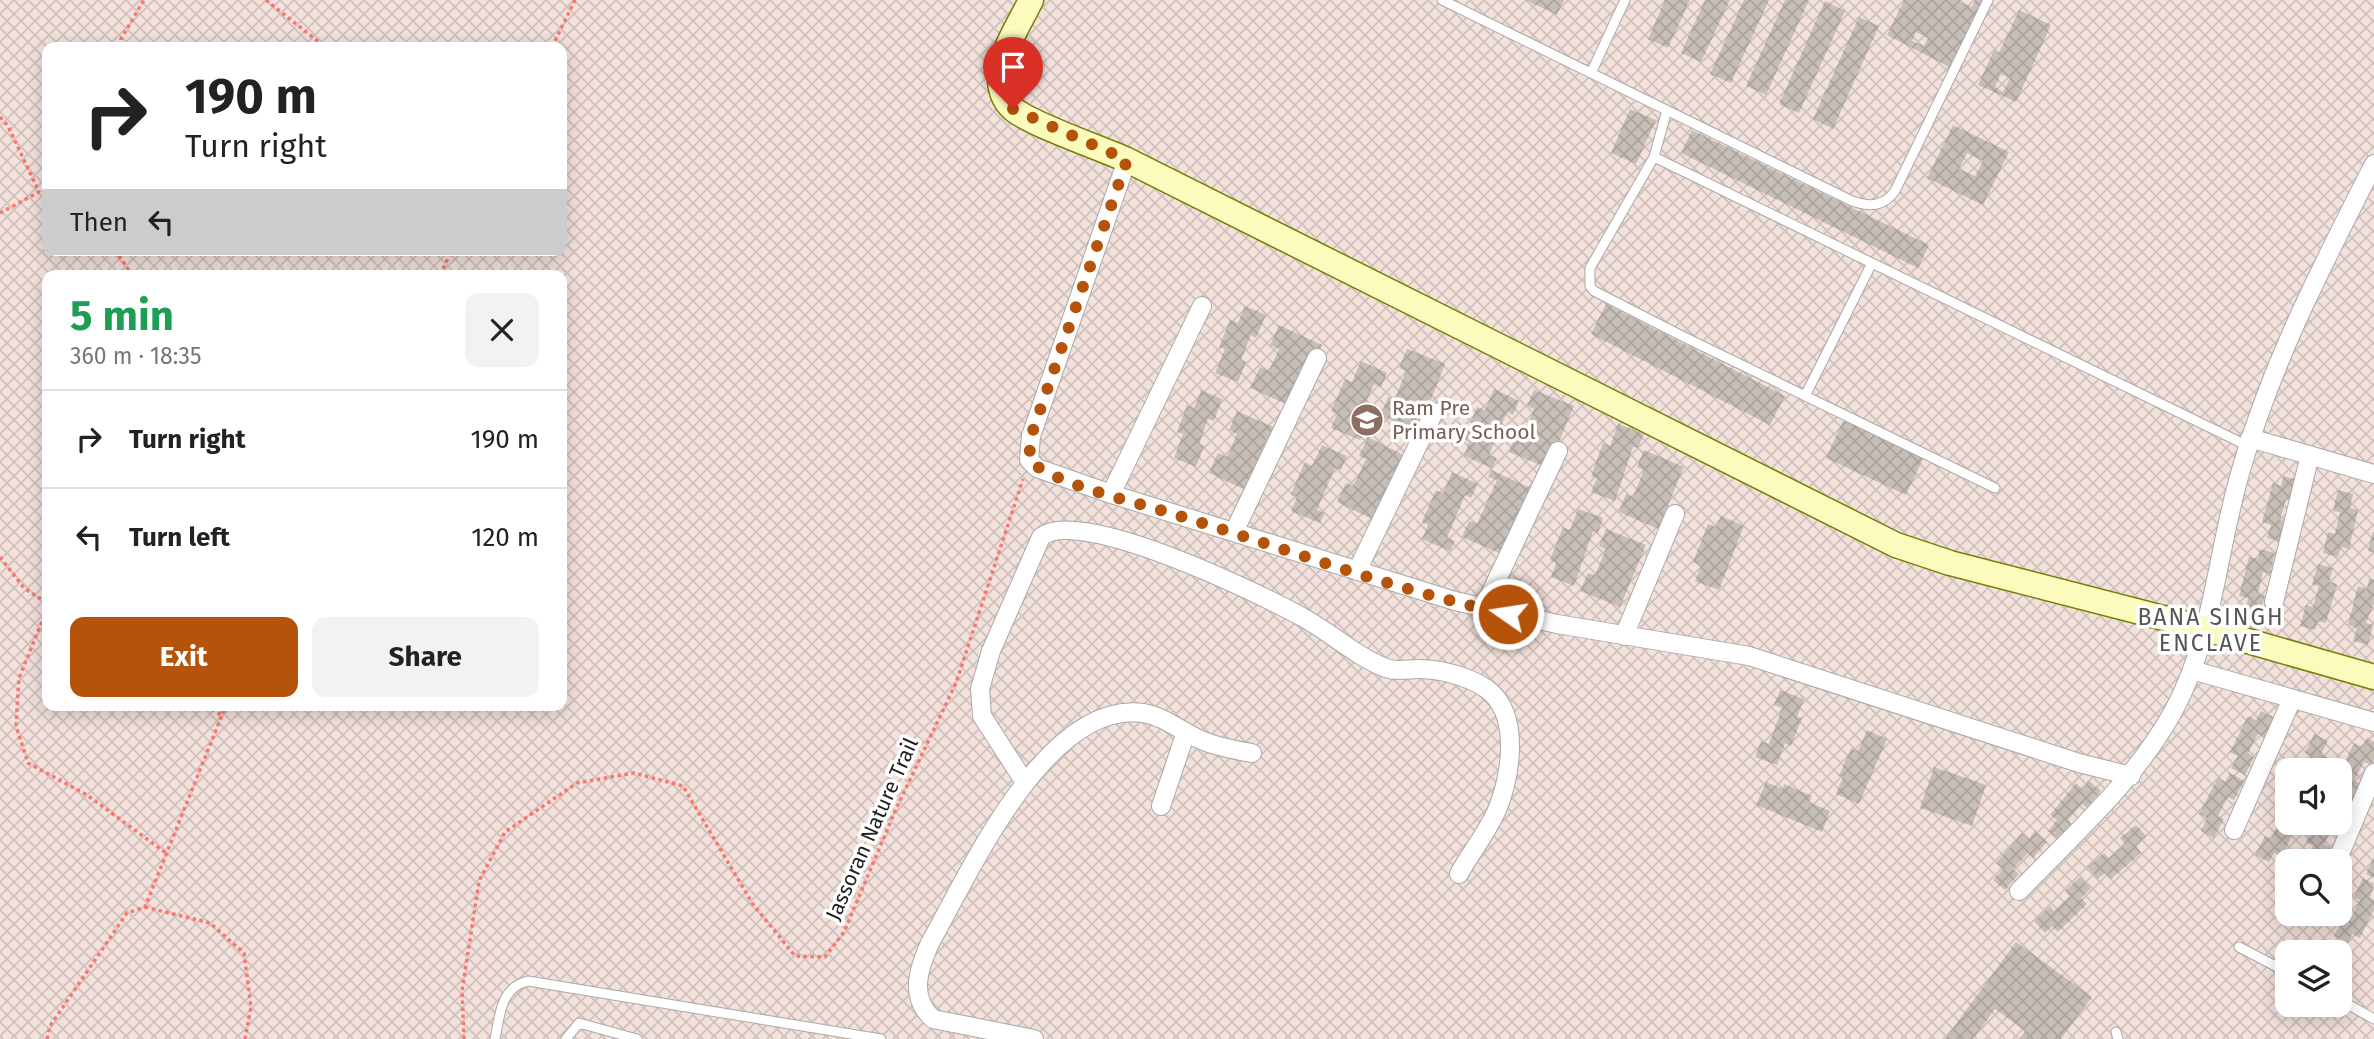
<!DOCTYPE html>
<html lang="en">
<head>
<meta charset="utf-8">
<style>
	body { margin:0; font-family:"Fira Sans",sans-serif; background:#f2f2f2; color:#222; height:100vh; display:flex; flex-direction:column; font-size:26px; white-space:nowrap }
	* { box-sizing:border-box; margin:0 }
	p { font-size:23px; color:#767676 }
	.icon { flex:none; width:38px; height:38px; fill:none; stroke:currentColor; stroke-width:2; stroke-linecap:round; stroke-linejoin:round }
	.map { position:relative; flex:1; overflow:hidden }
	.details { position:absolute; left:42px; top:270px; width:525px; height:441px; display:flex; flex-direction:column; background:#fff; border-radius:14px; box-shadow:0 4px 18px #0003 }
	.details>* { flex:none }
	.guide { position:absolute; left:42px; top:42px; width:525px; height:214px; border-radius:14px; box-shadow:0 4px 18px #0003; background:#fff; color:#222; overflow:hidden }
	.tools { position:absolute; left:2275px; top:758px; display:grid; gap:14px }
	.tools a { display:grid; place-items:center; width:77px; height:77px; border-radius:14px; background:#fff; box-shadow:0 4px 18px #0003; font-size:35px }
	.pin { position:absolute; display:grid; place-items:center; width:60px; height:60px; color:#fff; margin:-72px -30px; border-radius:50% 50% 50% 0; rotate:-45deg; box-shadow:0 0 7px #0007 }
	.pin .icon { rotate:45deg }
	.me { position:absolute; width:77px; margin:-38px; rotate:283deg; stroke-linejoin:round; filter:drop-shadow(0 0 5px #0008) }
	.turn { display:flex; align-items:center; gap:24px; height:147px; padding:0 28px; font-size:32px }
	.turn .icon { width:91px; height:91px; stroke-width:2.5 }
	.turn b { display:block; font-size:49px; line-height:60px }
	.then { display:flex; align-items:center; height:66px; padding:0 28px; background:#0003; gap:14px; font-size:26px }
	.round { display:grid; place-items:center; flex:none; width:74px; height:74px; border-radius:14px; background:#f2f2f2 }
	.head { display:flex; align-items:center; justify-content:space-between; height:119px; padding:0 28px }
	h1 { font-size:42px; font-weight:700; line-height:52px; color:#1e9e55 }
	.button { display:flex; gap:14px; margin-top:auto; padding:14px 28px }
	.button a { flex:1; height:80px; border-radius:14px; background:#b45309; color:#fff; font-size:28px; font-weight:700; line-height:80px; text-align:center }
	.button a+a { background:#f2f2f2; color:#222 }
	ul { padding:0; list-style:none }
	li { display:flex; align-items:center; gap:21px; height:98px; padding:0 28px; border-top:2px solid #e0e0e0 }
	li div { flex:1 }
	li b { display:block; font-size:26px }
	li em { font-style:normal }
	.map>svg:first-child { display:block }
</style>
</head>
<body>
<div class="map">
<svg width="2374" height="1039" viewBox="0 0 2374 1039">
	<defs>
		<pattern id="military-cross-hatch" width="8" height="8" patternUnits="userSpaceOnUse" patternTransform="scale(1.75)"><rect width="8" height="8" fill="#f3e1dc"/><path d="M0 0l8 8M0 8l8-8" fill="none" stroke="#d0c1bc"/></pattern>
		<pattern id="building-cross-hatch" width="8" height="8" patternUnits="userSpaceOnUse" patternTransform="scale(1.75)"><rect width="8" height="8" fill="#c7beb7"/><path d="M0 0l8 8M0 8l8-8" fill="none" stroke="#aba39d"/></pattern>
	</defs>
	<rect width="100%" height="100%" fill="#f2eee8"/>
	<path fill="url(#military-cross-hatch)" fill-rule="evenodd" d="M 0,0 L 2374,0 L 2374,1039 L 0,1039 ZM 47,47 L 562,47 L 562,250 L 47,250 ZM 47,275 L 562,275 L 562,705 L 47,705 ZM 2287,770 L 2340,770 L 2340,822 L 2287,822 ZM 2287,861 L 2340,861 L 2340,914 L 2287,914 ZM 2287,952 L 2340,952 L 2340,1004 L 2287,1004 Z"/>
	<path fill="url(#building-cross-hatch)" fill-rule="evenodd" d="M 1526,0 L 1564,0 L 1557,15 Z
		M 1665,0 L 1690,0 L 1668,48 L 1648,39 Z
		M 1705,0 L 1730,0 L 1701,62 L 1681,53 Z
		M 1744,0 L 1769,0 L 1731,83 L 1710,74 Z
		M 1785,0 L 1809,0 L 1766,95 L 1746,86 Z
		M 1904,0 L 1961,0 L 1960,2 L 1972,7 L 1975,0 L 1985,0 L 1951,68 L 1887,35 ZM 1916,32 L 1928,38 L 1924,46 L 1912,41 Z
		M 1825,1 L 1845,11 L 1799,113 L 1779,104 Z
		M 2019,10 L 2051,25 L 2016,102 L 1978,85 L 1994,50 L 1999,53 ZM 2001,74 L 2010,78 L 2003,92 L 1995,87 Z
		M 1859,17 L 1879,26 L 1833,129 L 1813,119 Z
		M 1630,109 L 1656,120 L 1636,164 L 1611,153 Z
		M 1953,125 L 2009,152 L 1983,205 L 1927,178 ZM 1967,153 L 1983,161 L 1975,176 L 1959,169 Z
		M 1692,130 L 1929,245 L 1918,268 L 1681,153 Z
		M 1606,304 L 1785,396 L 1770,425 L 1591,334 Z
		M 1245,306 L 1266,315 L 1256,338 L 1251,335 L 1241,360 L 1246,362 L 1238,382 L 1215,373 L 1225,349 L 1219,347 L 1230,320 L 1238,323 Z
		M 1279,325 L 1322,345 L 1317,356 L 1309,353 L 1295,383 L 1303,386 L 1293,407 L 1250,388 L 1260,367 L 1269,371 L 1279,349 L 1270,345 Z
		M 1407,349 L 1445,364 L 1419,431 L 1381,416 L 1388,397 L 1395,399 L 1406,371 L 1399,368 Z
		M 1361,361 L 1387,373 L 1381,387 L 1374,384 L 1356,426 L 1364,430 L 1360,440 L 1331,428 L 1337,414 L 1331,411 L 1345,379 L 1352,382 Z
		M 1494,389 L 1519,401 L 1513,415 L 1507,412 L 1489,455 L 1497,458 L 1492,468 L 1464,456 L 1469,442 L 1464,439 L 1477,407 L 1485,410 Z
		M 1201,390 L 1222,399 L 1214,421 L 1208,419 L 1199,444 L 1204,446 L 1196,467 L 1174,458 L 1183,434 L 1177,432 L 1187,405 L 1194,408 Z
		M 1534,390 L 1574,406 L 1548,468 L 1509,452 L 1516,433 L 1523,436 L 1534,409 L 1527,406 Z
		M 1237,411 L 1280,430 L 1275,442 L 1267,438 L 1254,468 L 1261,472 L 1252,493 L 1209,473 L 1218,453 L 1227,457 L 1237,434 L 1229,430 Z
		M 1844,419 L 1924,457 L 1906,495 L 1826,458 Z
		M 1618,424 L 1644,434 L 1638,448 L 1633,447 L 1615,501 L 1591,492 L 1597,478 L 1591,476 L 1603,443 L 1610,446 Z
		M 1368,437 L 1405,456 L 1374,520 L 1337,502 L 1346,483 L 1353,486 L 1366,459 L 1359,456 Z
		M 1322,445 L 1347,456 L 1341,470 L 1335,468 L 1317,510 L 1325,513 L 1320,523 L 1291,511 L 1297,497 L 1291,494 L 1305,462 L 1312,466 Z
		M 1644,450 L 1684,467 L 1658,529 L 1619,512 L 1626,494 L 1633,497 L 1644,470 L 1637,467 Z
		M 1491,470 L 1535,490 L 1506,556 L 1462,537 L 1469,521 L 1477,524 L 1497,480 L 1488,477 Z
		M 1452,472 L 1478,484 L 1471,498 L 1465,495 L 1447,538 L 1455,541 L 1450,551 L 1422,539 L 1428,525 L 1422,522 L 1436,490 L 1443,493 Z
		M 2283,476 L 2299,480 L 2293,501 L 2286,499 L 2280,520 L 2287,522 L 2282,542 L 2267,538 L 2271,525 L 2262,522 L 2273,483 L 2281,486 Z
		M 2338,490 L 2353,494 L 2350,508 L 2358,510 L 2349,549 L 2341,547 L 2338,557 L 2323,553 L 2328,532 L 2335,534 L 2340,512 L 2333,511 Z
		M 1578,509 L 1603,518 L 1598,533 L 1593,531 L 1574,586 L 1551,577 L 1556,563 L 1550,560 L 1563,527 L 1570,530 Z
		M 1721,516 L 1744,526 L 1719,590 L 1695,581 L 1701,566 L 1693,562 L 1708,524 L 1716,527 Z
		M 1606,529 L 1646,545 L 1620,607 L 1580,591 L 1588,573 L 1595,575 L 1606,549 L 1599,546 Z
		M 2373,532 L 2374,532 L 2374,552 L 2368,551 Z
		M 2260,549 L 2275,553 L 2270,574 L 2263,572 L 2258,594 L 2265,595 L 2260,615 L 2245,612 L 2248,598 L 2239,596 L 2249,557 L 2258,559 Z
		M 2318,564 L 2333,568 L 2329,582 L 2337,584 L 2326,623 L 2318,621 L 2315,630 L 2300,626 L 2306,605 L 2313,607 L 2319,586 L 2312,584 Z
		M 2369,579 L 2374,580 L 2374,603 L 2366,623 L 2373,625 L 2368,645 L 2353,641 L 2357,628 L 2348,625 L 2358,586 L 2367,589 Z
		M 1780,690 L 1804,699 L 1797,717 L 1802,718 L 1791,746 L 1785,743 L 1777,765 L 1755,757 L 1761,741 L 1769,744 L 1782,708 L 1774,705 Z
		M 2261,711 L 2275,718 L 2264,737 L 2258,734 L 2248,753 L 2254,757 L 2245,775 L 2231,768 L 2238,756 L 2230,752 L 2248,716 L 2256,720 Z
		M 1867,730 L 1887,739 L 1859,804 L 1836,794 L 1843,777 L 1839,776 L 1851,748 L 1858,751 Z
		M 2314,734 L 2328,741 L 2321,754 L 2329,758 L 2323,770 L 2304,770 L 2311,756 L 2305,753 Z
		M 2367,738 L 2374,742 L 2374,759 L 2371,765 L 2364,762 L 2354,781 L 2361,784 L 2351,803 L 2340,797 L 2344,783 L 2340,781 L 2340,772 L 2354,743 L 2362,747 Z
		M 1934,767 L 1986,785 L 1972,826 L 1920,808 Z
		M 2230,773 L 2244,781 L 2234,800 L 2228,797 L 2218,816 L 2224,819 L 2214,838 L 2201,831 L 2207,818 L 2199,814 L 2218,778 L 2225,782 Z
		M 2089,781 L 2101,791 L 2087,808 L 2082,804 L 2068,820 L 2073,825 L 2060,841 L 2048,831 L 2057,820 L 2050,815 L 2076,783 L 2082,789 Z
		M 1766,782 L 1783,789 L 1784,784 L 1812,796 L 1809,802 L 1830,811 L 1822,832 L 1756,805 Z
		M 2283,797 L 2287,799 L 2287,822 L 2298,822 L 2282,857 L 2274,853 L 2269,862 L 2255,855 L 2265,836 L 2271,839 L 2281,819 L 2274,816 Z
		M 2340,803 L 2350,809 L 2340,828 L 2334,825 L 2324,844 L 2330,847 L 2323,861 L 2307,859 L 2313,846 L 2306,842 L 2316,822 L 2340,822 Z
		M 2136,825 L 2146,836 L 2136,846 L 2141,853 L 2111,879 L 2105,873 L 2098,879 L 2087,867 L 2104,853 L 2109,858 L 2125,844 L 2120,838 Z
		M 2035,831 L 2047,842 L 2033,858 L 2028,853 L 2013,869 L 2019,874 L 2005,890 L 1993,880 L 2003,869 L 1996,863 L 2022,833 L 2029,839 Z
		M 2374,857 L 2374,878 L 2366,874 Z
		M 2080,877 L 2091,888 L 2081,898 L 2087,904 L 2058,932 L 2052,926 L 2045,933 L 2034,921 L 2050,906 L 2054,911 L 2070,896 L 2065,891 Z
		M 2363,878 L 2374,884 L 2370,898 L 2374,900 L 2374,910 L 2360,938 L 2352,934 L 2348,943 L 2334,936 L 2344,916 L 2350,920 L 2360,900 L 2354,897 Z
		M 2016,942 L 2092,997 L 2061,1039 L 2019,1039 L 2025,1031 L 1995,1009 L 1973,1039 L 1945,1039 Z"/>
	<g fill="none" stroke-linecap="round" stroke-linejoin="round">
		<defs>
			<path id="lane" d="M 1442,0 L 1852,201 C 1870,207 1883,207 1895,191 L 1988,0
				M 1591,73 L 1625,0
				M 1667,110 L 1654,157 L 2248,446
				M 1654,157 L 1590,268 L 1590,286 L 1594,291 L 1684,337 L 1995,488
				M 1805,396 L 1871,265
				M 2239,947 L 2287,972
				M 2340,1000 L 2374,1019
				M 2116,1032 L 2118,1039
				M 495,1039 C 500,1015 500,988 528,981 L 881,1039
				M 566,1039 L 579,1023 L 637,1039"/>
			<path id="street" d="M 1127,160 L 1031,436 L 1029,460 L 1037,468 L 1111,494 L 1455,601 L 1557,624 L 1749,656 L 2079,763 L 2131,776
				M 2250,438 L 2374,474
				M 1111,494 L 1202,306
				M 1234,532 L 1317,358
				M 1357,571 L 1434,412
				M 2274,602 L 2310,455
				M 1483,609 L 1558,451
				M 1624,636 L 1675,514
				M 2192,670 L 2374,722
				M 1024,781 L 982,716 L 980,689 L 991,651 L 1041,537 C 1078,505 1263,595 1304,618 C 1331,633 1357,657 1386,668 C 1396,672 1407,669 1418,669 C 1442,669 1485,679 1499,702 C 1517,729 1510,775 1499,805 C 1490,829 1471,852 1459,874
				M 1161,806 L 1186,732
				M 2234,830 L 2292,699
				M 2337,861 L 2374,773
				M 2019,891 C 2074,834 2135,781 2174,710 C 2214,636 2217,550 2241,470 C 2272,362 2323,264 2374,164
				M 2315,915 L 2315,914
				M 1034,1039 L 933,1019 C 909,997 918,970 930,943 C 969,874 1046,700 1143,713 C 1164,716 1182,732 1201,740 C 1217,747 1235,750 1252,753"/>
			<path id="secondary" d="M 1031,0 C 1020,23 1002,49 1000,75 C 999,87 1003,100 1013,109 C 1032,125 1101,148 1127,160 L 1896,545 L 1950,563 L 2206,629 L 2374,677"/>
		</defs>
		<use href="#lane" stroke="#a9a9a9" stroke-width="11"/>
		<use href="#street" stroke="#a9a9a9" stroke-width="20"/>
		<use href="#secondary" stroke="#777e03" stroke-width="27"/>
		<path stroke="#fc766f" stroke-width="3.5" stroke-dasharray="3.5 3.5" stroke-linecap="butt" d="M 266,0 L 325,47
			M 121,47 L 121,39 L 144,0
			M 552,47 L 575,0
			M 0,117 L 8,126 L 39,192
			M 0,213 L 39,192 L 47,198
			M 115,250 L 132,275
			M 440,275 L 452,250
			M 0,557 L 24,588 L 47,603
			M 47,609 L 19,678 L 16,726 L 28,763 L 87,795 L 166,853
			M 206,705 L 221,715
			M 145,907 L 210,923 L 244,953 L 251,1007 L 245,1039
			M 47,1039 L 50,1026 L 127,913 L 145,907 L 226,705
			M 464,1039 L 462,991 L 479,881 L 505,832 L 577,783 L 634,773 L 683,786 L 752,903 L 795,956 L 825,957 L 844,932 L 896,809 L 956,683 L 1023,479"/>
		<use href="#lane" stroke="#fff" stroke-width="9"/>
		<use href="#street" stroke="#fff" stroke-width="18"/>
		<use href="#secondary" stroke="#fbfbbd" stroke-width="24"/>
	</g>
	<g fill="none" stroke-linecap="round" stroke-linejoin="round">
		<path stroke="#b45309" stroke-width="12" stroke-dasharray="0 21.6" d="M 1013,109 L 1127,160 L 1031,436 L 1029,460 C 1055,485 1140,503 1177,515 C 1287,549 1396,591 1508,614"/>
	</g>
	<defs>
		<symbol id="school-disc" viewBox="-11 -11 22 22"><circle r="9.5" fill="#8d6e63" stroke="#fff"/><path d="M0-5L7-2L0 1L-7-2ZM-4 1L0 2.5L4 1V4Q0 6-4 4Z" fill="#fff"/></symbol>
	</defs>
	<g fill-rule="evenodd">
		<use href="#school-disc" x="1348" y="401" width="38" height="38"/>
	</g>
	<g text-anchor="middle" stroke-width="7" stroke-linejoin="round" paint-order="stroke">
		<g font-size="21" fill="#785e54" stroke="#fff" text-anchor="start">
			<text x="1392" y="415">Ram Pre<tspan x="1392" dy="24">Primary School</tspan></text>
		</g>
		<g font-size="21" fill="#222" stroke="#fff">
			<text transform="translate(872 829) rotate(-66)" y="7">Jassoran Nature Trail</text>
		</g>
		<g font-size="23" letter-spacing="2" fill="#555" stroke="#fff">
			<text x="2211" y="625">BANA SINGH<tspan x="2211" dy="26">ENCLAVE</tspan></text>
		</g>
	</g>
</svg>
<div class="tools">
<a><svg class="icon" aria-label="sound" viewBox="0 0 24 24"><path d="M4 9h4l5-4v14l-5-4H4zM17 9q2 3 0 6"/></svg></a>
<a><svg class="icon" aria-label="search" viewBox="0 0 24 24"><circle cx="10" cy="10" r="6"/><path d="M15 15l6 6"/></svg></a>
<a><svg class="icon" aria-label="layers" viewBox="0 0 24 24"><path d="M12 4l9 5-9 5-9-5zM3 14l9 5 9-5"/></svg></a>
</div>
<div class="pin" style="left:1013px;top:109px;background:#d93025"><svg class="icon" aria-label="arrive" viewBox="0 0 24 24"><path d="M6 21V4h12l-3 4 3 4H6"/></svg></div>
<svg class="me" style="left:1508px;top:614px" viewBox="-20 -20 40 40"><circle r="17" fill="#b45309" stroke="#fff" stroke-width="3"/><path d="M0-11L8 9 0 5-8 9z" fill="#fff"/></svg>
<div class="guide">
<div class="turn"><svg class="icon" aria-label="right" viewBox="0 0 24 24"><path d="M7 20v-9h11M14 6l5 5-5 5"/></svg><div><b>190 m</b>Turn right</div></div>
<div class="then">Then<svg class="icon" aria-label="left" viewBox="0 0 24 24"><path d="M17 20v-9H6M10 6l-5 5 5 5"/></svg></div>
</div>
<section class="details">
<div class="head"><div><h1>5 min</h1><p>360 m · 18:35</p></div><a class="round"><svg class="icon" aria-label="close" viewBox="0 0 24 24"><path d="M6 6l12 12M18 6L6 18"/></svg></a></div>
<ul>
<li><svg class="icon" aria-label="right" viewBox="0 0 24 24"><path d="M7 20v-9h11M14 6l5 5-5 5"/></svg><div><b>Turn right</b></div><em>190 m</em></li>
<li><svg class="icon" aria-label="left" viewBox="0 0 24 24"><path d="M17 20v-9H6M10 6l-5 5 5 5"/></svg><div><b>Turn left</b></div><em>120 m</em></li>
</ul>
<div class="button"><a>Exit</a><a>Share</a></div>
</section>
</div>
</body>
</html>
